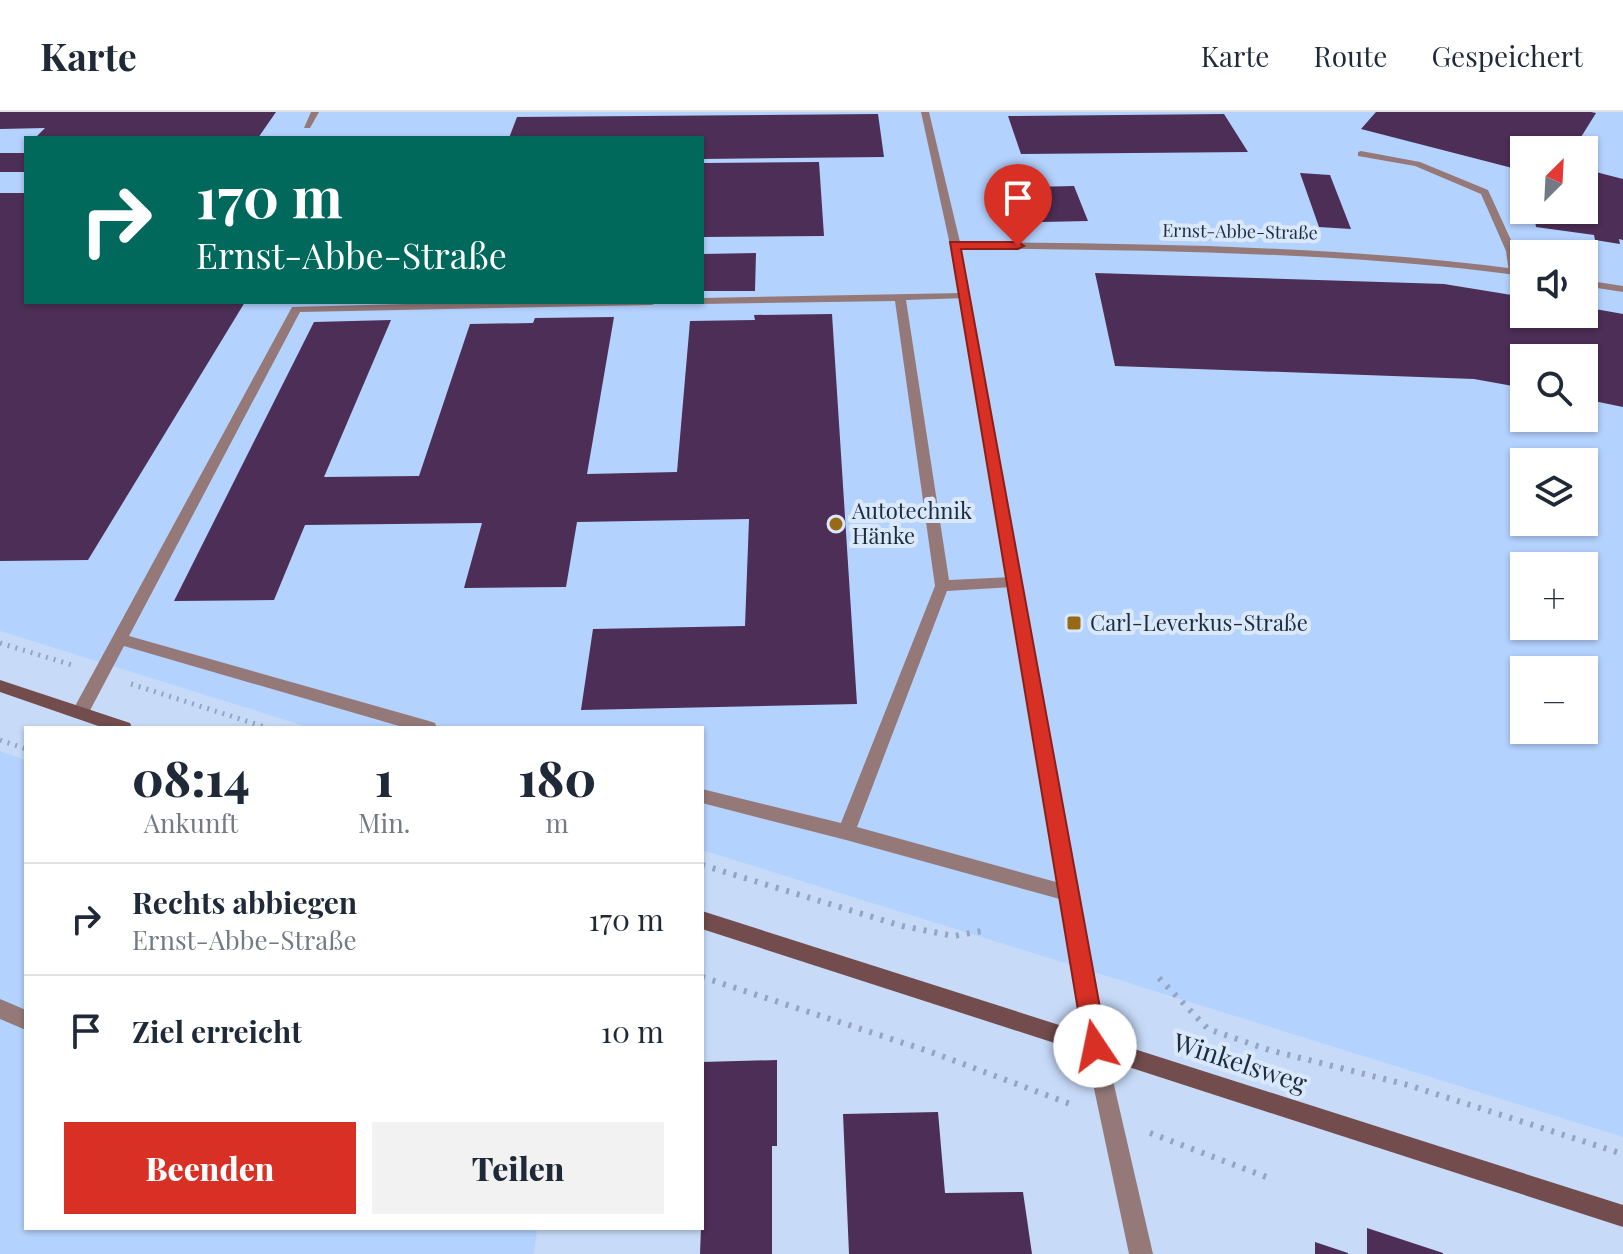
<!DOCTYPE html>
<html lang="de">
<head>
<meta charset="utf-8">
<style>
	body { margin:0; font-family:"Playfair Display",serif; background:#f2f2f3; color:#1f2937; height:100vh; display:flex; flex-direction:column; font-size:30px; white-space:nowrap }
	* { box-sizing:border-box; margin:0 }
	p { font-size:26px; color:#747a83 }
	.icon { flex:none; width:44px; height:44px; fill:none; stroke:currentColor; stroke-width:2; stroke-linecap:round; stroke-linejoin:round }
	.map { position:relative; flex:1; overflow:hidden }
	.sheet { position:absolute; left:24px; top:614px; width:680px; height:504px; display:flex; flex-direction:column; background:#fff; border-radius:0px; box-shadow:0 2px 6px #0004 }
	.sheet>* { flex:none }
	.banner { position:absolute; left:24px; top:24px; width:680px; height:168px; border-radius:0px; box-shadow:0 2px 6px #0004; background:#00695c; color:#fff; overflow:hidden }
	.needle { width:52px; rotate:24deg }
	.fabs { position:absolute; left:1510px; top:24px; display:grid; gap:16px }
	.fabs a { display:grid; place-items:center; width:88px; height:88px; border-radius:0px; background:#fff; box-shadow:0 2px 6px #0004; font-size:40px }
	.pin { position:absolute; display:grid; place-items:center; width:68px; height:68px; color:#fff; margin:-82px -34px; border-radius:50% 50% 50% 0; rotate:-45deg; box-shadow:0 0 8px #0007 }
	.pin .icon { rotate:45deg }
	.me { position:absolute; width:88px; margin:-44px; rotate:349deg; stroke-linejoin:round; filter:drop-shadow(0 0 6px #0008) }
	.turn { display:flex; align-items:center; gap:28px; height:168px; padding:0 40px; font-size:36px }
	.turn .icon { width:104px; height:104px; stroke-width:2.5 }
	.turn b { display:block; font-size:56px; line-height:68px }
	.eta { display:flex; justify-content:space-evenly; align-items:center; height:136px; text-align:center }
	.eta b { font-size:48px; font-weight:800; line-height:56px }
	.action { display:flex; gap:16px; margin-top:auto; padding:16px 40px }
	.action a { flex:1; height:92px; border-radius:0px; background:#d93025; color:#fff; font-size:32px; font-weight:800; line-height:92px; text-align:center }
	.action a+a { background:#f2f2f3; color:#1f2937 }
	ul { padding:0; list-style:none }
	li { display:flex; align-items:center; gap:24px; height:112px; padding:0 40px; border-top:2px solid #e0e1e3 }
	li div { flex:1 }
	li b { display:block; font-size:30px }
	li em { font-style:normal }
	header { display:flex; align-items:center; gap:48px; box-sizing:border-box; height:112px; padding:0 40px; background:#fff; border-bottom:2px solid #e0e1e3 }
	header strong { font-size:38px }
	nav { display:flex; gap:44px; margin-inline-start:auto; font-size:28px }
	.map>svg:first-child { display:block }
</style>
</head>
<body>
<header>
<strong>Karte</strong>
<nav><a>Karte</a><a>Route</a><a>Gespeichert</a></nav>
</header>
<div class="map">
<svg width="1623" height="1142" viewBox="0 0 1623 1142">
	<rect width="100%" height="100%" fill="#c7dbf9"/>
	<path fill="#b4d2fe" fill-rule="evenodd" d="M 0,0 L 1623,0 L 1623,1025 L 702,738 L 702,616 L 311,616 L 0,519 ZM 26,26 L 702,26 L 702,190 L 26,190 ZM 1524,38 L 1584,38 L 1584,98 L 1524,98 ZM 1524,142 L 1584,142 L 1584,202 L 1524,202 ZM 1524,246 L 1584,246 L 1584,306 L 1524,306 ZM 1524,350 L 1584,350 L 1584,410 L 1524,410 ZM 1524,454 L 1584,454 L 1584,514 L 1524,514 ZM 1524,558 L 1584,558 L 1584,618 L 1524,618 Z
		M 0,639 L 26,648 L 26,1116 L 537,1116 L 534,1142 L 0,1142 Z"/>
	<path fill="#4d2e56" d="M 0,0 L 276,0 L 258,26 L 35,26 L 45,16 L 0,17 Z
		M 1376,0 L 1591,0 L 1596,1 L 1573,38 L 1524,38 L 1524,59 L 1361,17 Z
		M 878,2 L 884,45 L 702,47 L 702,26 L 509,26 L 517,5 Z
		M 1224,2 L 1248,40 L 1021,42 L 1008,4 Z
		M 0,41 L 26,41 L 26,60 L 0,60 Z
		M 819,50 L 824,124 L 702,125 L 702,51 Z
		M 1584,57 L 1623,67 L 1623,128 L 1619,127 L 1620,132 L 1595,128 L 1594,123 L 1536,115 L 1533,98 L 1584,98 Z
		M 1300,61 L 1330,63 L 1351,117 L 1319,115 Z
		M 1074,74 L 1088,109 L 1041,110 L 1030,75 Z
		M 0,81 L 26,81 L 26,190 L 245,190 L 88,448 L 0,449 Z
		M 756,141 L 755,179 L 702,179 L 702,142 Z
		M 1095,161 L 1444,172 L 1524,185 L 1524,202 L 1584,202 L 1584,195 L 1623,202 L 1623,295 L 1584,287 L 1584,246 L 1524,246 L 1524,276 L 1474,267 L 1115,254 Z
		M 832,202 L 857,592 L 581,598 L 593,517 L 745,514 L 749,407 L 577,410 L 566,475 L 464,476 L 482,411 L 305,413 L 274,488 L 174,489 L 314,210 L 391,208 L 324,365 L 419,364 L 470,212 L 533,211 L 535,206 L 614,205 L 587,362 L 677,360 L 690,209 L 755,208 L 754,203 Z
		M 777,948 L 777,1034 L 772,1034 L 772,1142 L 700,1142 L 704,1035 L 702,950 Z
		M 938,1000 L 945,1081 L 1023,1080 L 1032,1142 L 849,1142 L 843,1002 Z
		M 1367,1116 L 1443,1141 L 1443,1142 L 1367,1142 Z
		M 1315,1130 L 1348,1141 L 1348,1142 L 1315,1142 Z"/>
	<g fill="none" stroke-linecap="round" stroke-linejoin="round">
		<path stroke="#93a5c0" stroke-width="5" stroke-dasharray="2 6" stroke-linecap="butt" d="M 0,531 L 72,553
			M 131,572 L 268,616
			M 0,628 L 26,637"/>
		<path stroke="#93a5c0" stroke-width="6" stroke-dasharray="3 8" stroke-linecap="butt" d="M 702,753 L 902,814 L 954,824 L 987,818
			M 702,865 L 931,940 L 1073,993
			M 1159,866 L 1208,917 L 1269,938 L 1408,973 L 1623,1042
			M 1150,1021 L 1269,1066"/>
		<path fill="#957979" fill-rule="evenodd" d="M 311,0 L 319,0 L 310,16 L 304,16 Z
			M 1361,39 L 1420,50 L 1488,78 L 1516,139 L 1518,162 L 1509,160 L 1506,139 L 1481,82 L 1415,54 L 1358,44 L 1358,40 Z
			M 963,181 L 969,184 L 967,186 L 906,188 L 949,468 L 1013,465 L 1020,470 L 1013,475 L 947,479 L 857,715 L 1067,773 L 1074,775 L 1076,781 L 1074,787 L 1067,789 L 846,728 L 702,691 L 702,677 L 841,711 L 935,474 L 895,189 L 702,192 L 697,190 L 702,190 L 702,186 Z
			M 480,190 L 658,190 L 652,193 L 300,200 L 129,524 L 429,609 L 435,611 L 437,616 L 406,616 L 124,534 L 86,606 L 74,606 L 72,601 L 74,596 L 292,195 Z
			M 0,887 L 26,898 L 26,918 L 0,907 Z"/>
		<path fill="#957979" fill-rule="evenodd" d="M 921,0 L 929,0 L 960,130 C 1148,132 1336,133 1524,158 L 1524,164 C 1337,139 1149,139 961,136 L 1105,934 L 1153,1142 L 1129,1142 L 1085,934 L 950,133 Z
			M 1584,168 L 1623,174 L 1623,180 L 1584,174 Z"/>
		<path fill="#734c4d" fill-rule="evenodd" d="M 0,568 L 130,611 L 132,616 L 104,616 L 0,580 Z
			M 702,799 L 1623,1093 L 1623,1115 L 702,817 Z"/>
	</g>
	<path fill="#d93025" stroke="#8d1f18" stroke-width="2" d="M 950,130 L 1018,130 L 1024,134 L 1018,137 L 961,137 L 1107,934 L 1103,942 L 1095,946 L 1087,942 L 1084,934 Z"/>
	<g fill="#966a17" stroke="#dae8fc" stroke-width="3">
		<circle cx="836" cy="412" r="8"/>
		<rect x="1066" y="503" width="16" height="16" rx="4"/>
	</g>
	<g text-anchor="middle" stroke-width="8" stroke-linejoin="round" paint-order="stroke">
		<g font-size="18" fill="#1f2b3e" stroke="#dae8fc">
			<text transform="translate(1240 120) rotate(1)" y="6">Ernst-Abbe-Straße</text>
		</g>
		<g font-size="22" fill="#1f2b3e" stroke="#dae8fc" text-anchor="start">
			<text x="852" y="407">Autotechnik<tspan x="852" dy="25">Hänke</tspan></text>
			<text x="1090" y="519">Carl-Leverkus-Straße</text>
		</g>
		<g font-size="26" fill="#1f2b3e" stroke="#dae8fc">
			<text transform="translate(1240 951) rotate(18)" y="9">Winkelsweg</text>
		</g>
	</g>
</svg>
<div class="fabs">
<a><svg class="needle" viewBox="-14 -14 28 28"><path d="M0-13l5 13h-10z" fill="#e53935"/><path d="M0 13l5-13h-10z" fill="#747a83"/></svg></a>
<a><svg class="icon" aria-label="sound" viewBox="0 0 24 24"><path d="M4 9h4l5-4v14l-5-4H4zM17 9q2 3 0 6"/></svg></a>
<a><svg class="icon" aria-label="search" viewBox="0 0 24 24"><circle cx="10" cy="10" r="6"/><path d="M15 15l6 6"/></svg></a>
<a><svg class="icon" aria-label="layers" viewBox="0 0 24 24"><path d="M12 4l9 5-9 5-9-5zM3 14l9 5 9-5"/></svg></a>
<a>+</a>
<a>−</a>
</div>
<div class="pin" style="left:1018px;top:134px;background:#d93025"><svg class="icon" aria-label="arrive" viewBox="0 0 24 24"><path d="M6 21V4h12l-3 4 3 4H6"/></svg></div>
<svg class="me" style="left:1095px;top:934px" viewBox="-20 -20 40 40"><circle r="19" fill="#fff"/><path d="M0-13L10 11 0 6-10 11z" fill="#d93025"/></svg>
<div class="banner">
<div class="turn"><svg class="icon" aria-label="right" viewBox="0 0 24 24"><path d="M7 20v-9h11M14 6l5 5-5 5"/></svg><div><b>170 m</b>Ernst-Abbe-Straße</div></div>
</div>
<section class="sheet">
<div class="eta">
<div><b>08:14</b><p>Ankunft</p></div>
<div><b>1</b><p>Min.</p></div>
<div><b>180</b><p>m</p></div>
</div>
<ul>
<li><svg class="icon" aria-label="right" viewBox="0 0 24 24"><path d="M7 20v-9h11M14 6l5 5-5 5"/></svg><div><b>Rechts abbiegen</b><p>Ernst-Abbe-Straße</p></div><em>170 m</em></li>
<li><svg class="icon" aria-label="arrive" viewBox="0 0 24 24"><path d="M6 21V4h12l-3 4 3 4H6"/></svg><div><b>Ziel erreicht</b></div><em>10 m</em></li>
</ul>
<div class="action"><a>Beenden</a><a>Teilen</a></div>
</section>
</div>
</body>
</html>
